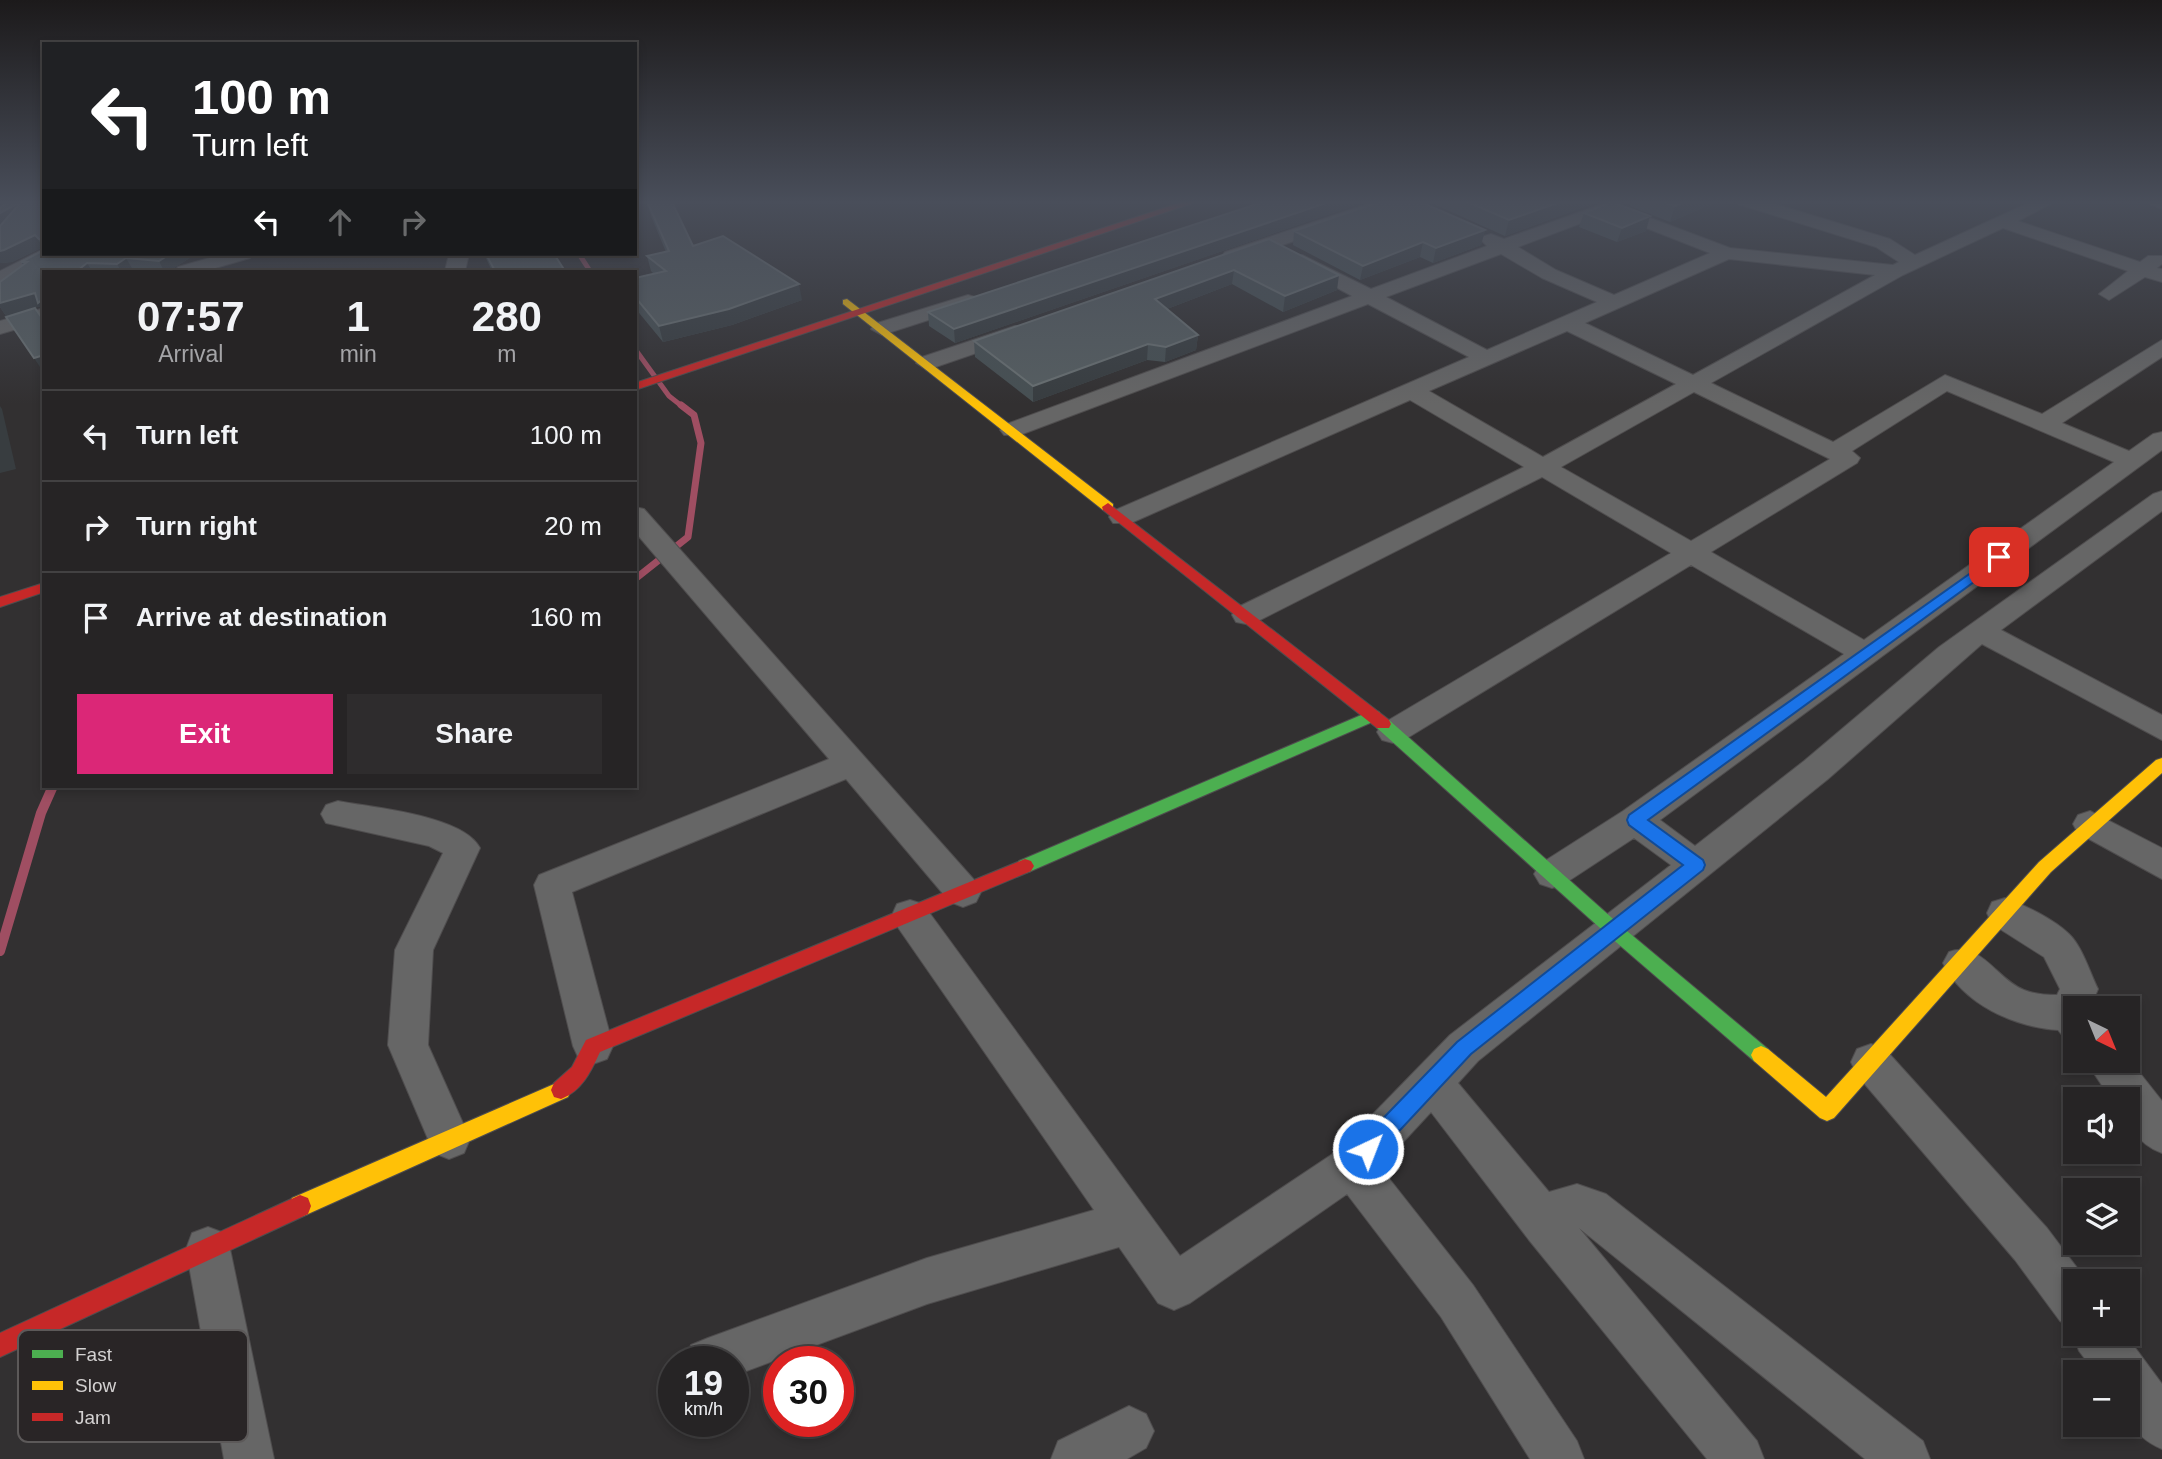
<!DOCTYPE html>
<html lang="en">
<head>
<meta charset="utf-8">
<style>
	body { margin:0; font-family:Arial,sans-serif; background:#2e2c2d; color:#f1f3f6; height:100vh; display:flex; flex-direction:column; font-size:26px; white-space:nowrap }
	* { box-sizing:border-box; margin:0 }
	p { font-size:23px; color:#a4a4a7 }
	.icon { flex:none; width:38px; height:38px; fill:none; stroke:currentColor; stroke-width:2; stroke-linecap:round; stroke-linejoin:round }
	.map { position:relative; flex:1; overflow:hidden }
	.side { position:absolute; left:42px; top:270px; width:595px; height:518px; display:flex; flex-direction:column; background:#262425; border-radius:0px; box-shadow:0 4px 10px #0003,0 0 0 2px #424142 }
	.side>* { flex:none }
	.top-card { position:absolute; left:42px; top:42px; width:595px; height:214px; border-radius:0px; box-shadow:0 4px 10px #0003,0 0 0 2px #424142; background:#202124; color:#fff; overflow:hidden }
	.needle { width:46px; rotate:137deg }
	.buttons { position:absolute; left:2063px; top:996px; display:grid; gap:14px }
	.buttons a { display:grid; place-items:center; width:77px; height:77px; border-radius:0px; background:#262425; box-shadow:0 4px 10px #0003,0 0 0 2px #424142; font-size:35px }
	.speed { position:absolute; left:658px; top:1346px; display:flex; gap:14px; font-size:35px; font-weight:700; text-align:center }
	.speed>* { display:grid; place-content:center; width:91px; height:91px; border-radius:50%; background:#262425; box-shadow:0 4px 10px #0003,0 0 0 2px #424142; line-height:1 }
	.speed small { font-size:18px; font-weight:400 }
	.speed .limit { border:10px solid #d22; background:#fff; color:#111 }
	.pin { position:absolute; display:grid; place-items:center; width:60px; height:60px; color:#fff; margin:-30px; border-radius:14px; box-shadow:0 4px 10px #0006 }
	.me { position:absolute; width:77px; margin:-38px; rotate:43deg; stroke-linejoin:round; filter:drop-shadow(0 0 5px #0008) }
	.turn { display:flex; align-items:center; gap:24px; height:147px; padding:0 35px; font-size:32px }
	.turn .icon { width:91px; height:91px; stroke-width:2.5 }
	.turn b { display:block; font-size:49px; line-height:60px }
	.lanes { display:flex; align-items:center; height:66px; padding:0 35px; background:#0003; justify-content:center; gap:35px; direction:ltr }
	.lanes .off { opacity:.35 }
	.eta { display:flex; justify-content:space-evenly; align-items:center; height:119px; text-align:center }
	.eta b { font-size:42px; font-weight:600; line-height:49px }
	.cta { display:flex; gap:14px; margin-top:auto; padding:14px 35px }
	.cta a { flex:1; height:80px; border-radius:0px; background:#db2777; color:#fff; font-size:28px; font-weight:600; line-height:80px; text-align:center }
	.cta a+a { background:#2e2c2d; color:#f1f3f6 }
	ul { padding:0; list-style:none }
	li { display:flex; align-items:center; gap:21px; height:91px; padding:0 35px; border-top:2px solid #424142 }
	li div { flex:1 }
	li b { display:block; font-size:26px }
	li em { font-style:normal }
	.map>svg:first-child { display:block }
</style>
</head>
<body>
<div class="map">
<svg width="2162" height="1459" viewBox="0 0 2162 1459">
	<rect width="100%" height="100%" fill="#323031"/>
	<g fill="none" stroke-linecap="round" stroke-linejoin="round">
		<path stroke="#9f4e62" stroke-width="5" d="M 579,254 L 590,271
			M 635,349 L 669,396 L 683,407"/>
		<path stroke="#9f4e62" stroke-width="7" d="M 635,579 L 688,537 L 701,443 L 694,415 L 681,405"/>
		<path stroke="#9f4e62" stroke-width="10" d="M 0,951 L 41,813 L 53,786"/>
		<defs>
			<path id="street" d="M 1379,200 L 1405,200 L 1402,204 L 1239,260 L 1225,260 L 1222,256 L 1225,252 Z
				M 1735,200 L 1762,200 L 1890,239 L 1915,255 L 2035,200 L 2058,200 L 2018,221 L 2140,262 L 2148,256 L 2162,256 L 2162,264 L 2157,268 L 2162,269 L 2162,282 L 2145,277 L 2109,300 L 2099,294 L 2128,271 L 2003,228 L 1903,275 L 1711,383 L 1833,442 L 1945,375 L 2042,414 L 2162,340 L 2162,357 L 2062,423 L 2129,451 L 2153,434 L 2162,432 L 2162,450 L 1660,820 L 1695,846 L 1804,761 L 1939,647 L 2153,494 L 2162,491 L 2162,511 L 2001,630 L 2162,715 L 2162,740 L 1982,644 L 1828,779 L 1478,1061 L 1458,1083 L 1549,1192 L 1577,1184 L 1606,1194 L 1923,1441 L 1930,1459 L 1865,1459 L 1579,1228 L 1757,1441 L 1764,1459 L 1707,1459 L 1529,1240 L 1431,1112 L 1380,1167 L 1473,1285 L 1577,1441 L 1584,1459 L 1530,1459 L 1441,1317 L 1347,1194 L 1190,1303 L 1174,1310 L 1158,1303 L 1119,1247 L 927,1304 L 733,1376 L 733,1362 L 684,1362 L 691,1345 L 708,1338 L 927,1258 L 1094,1210 L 897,926 L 892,915 L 897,904 L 910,900 L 923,904 L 1180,1256 L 1337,1151 L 1450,1035 L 1671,865 L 1634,838 L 1564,884 L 1552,888 L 1540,884 L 1534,874 L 1540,864 L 1623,811 L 1844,654 L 1691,565 L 1404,740 L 1393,743 L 1382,740 L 1377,732 L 1382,724 L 1671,553 L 1542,477 L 1256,622 L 1246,624 L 1236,622 L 1232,615 L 1236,608 L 1524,467 L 1410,400 L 1131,523 L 1113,523 L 1109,517 L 1113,511 L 1469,357 L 1368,304 L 1020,435 L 1004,435 L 1000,430 L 1004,425 L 1352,296 L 1295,265 L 1292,261 L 1295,257 L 1302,255 L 1371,289 L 1487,246 L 1481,240 L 1484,236 L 1491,234 L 1504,239 L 1608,202 L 1730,248 L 1893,265 L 1899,262 L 1876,247 L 1738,204 ZM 1608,213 L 1710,253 L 1614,295 L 1556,270 L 1518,247 ZM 1501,254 L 1542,278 L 1597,302 L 1487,350 L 1386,297 ZM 1729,259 L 1875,275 L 1693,375 L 1585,323 ZM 1567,331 L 1676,384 L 1543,457 L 1429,391 ZM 1947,391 L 2114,462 L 1864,640 L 1711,552 L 1857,463 L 1860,458 L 1852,451 ZM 1694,392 L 1830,459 L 1691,541 L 1561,467 Z
				M 2141,200 L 2162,200 L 2162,209 Z
				M 44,249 L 44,254 L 56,254 L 53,258 L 0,285 L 0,271 Z
				M 223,254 L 253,254 L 250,258 L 205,271 L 175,271 L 178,267 Z
				M 449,254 L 469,254 L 465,271 L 445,271 Z
				M 968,295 L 975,297 L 978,301 L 975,305 L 882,335 L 871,329 L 874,324 Z
				M 44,308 L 44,321 L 0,334 L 0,321 Z
				M 1015,326 L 1023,327 L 1026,332 L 1023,337 L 927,370 L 916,363 L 919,358 Z
				M 635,507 L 644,509 L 976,882 L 981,892 L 976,902 L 963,907 L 950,902 L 846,779 L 572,892 L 613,1046 L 607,1059 L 593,1064 L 579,1059 L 573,1046 L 534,885 L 539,875 L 829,759 L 635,532 Z
				M 338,801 C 373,808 463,815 480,848 L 433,950 L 428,1045 L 470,1139 L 464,1153 L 449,1159 L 434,1153 L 388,1045 L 395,950 L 443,853 L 429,846 L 326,823 L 321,814 L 326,805 Z
				M 2090,811 L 2162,848 L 2162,879 L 2078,833 L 2073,824 L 2078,815 Z
				M 2005,898 C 2025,905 2053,919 2069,934 C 2082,946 2090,973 2098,989 L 2090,1008 L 2076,1008 L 2076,1040 L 2062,1035 L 2058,1030 C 2014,1027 1963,1004 1943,963 L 1949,952 C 1981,940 1996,979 2024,990 C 2034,994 2046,995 2057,995 L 2060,989 L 2044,957 L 1992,924 L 1987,913 L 1992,902 Z
				M 1871,1044 L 1885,1049 L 2047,1228 L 2087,1281 L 2076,1281 L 2076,1334 L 2125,1334 L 2162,1384 L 2162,1449 C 2123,1432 2128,1409 2128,1372 L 2095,1372 L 2079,1351 L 2073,1334 L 2075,1328 L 2060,1321 L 2015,1260 L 1857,1075 L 1851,1062 L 1857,1049 Z
				M 2128,1058 L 2162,1101 L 2162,1153 C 2136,1143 2128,1126 2128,1099 L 2111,1099 L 2085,1060 Z
				M 208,1227 L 224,1233 L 230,1249 L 274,1459 L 224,1459 L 186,1249 L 192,1233 Z
				M 1129,1406 L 1146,1414 L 1154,1431 L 1146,1448 L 1127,1459 L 1051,1459 L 1058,1441 Z"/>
			<path id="fast" d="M 1373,710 L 1379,712 L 1381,716 L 1379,720 L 1389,720 L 1621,926 L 1768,1049 L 1771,1055 L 1768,1061 L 1761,1064 L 1754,1061 L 1609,936 L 1377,728 L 1375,724 L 1377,720 L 1031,871 L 1025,873 L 1019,871 L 1016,866 L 1019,861 Z"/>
			<path id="slow" d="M 847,299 L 1113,504 L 1113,510 L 1103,510 L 843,304 L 843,300 Z
				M 2162,758 L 2162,773 L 2051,872 L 1834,1118 L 1827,1121 L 1820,1118 L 1754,1061 L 1751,1055 L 1754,1049 L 1761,1046 L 1768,1049 L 1826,1097 L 2039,862 L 2156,760 Z
				M 561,1081 L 568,1083 L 571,1090 L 568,1097 L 308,1214 L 300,1217 L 292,1214 L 289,1206 L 292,1198 Z"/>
			<path id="jam" d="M 1188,200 L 1202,200 L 635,390 L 635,383 Z
				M 1108,503 L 1389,720 L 1391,724 L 1389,728 L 1377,728 L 1103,510 L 1102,507 Z
				M 44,583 L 44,592 L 0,607 L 0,597 Z
				M 1025,859 L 1031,861 L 1034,866 L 1031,871 L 600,1052 C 591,1071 582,1091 561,1099 L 554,1097 L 551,1090 L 554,1083 L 572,1067 L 586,1040 Z
				M 300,1195 L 308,1198 L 311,1206 L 308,1214 L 0,1357 L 0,1333 Z"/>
		</defs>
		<use href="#street" stroke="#4f4d4e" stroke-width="2"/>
		<use href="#fast" stroke="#4f4d4e" stroke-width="2"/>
		<use href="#slow" stroke="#4f4d4e" stroke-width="2"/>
		<use href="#jam" stroke="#4f4d4e" stroke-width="2"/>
		<use href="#street" fill="#666" fill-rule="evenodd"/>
		<use href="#fast" fill="#4caf50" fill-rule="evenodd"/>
		<use href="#slow" fill="#ffc107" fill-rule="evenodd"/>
		<use href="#jam" fill="#c62828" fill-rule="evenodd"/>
	</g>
	<path fill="#475053" d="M 44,200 L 44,248 L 43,247 L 12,262 L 0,263 L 0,207 Z
		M 1425,200 L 1603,200 L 1505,236 Z
		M 1632,200 L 1721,200 L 1670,222 L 1630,206 Z
		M 647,201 L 693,246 L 802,300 L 732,325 L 663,342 L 635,308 L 635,278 L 654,274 L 651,271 L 647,256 L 666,252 L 651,216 Z
		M 1356,205 L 955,343 L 929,326 L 928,312 Z
		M 1584,213 L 1646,231 L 1617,242 L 1579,227 Z
		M 1485,230 L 1481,245 L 1433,263 L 1420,257 L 1360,280 L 1293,245 L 1294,231 Z
		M 1269,239 L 1337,290 L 1283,312 L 1232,284 L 1167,309 L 1198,335 L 1196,350 L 1165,362 L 1147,360 L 1033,402 L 975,357 L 974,341 Z
		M 44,254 L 196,254 L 169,271 L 133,270 L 132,271 L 44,271 L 44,311 L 41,306 L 6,316 L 0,307 L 0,282 L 23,265 L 21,262 Z
		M 484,254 L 554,254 L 565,271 L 492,271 Z"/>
	<path fill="#383d40" d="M 0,200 L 10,200 L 0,205 Z
		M 1335,200 L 1357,200 L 1356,205 L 955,343 L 954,329 Z
		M 1566,200 L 1603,200 L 1505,236 L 1509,220 Z
		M 1690,200 L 1721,200 L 1670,222 L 1675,206 Z
		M 22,201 L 0,229 L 0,213 Z
		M 1650,216 L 1646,231 L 1617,242 L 1622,228 Z
		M 1485,230 L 1481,245 L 1433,263 L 1436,248 Z
		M 35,235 L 43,247 L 12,262 L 0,263 L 0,251 Z
		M 1423,242 L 1420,257 L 1360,280 L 1363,266 Z
		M 170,254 L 196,254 L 169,271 L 164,271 L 159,261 Z
		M 126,258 L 133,270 L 132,271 L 121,271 L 117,264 Z
		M 87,263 L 92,271 L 77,271 Z
		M 1234,270 L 1232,284 L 1154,314 L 1155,299 Z
		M 1339,275 L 1337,290 L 1283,312 L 1285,296 Z
		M 799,284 L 802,300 L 732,325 L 663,342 L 659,326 Z
		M 35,293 L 44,298 L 44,311 L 41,306 L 6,316 L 0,307 L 0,303 Z
		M 1198,335 L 1196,350 L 1165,362 L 1166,347 Z
		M 1148,344 L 1147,360 L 1033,402 L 1033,386 Z
		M 44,355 L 44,373 L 34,358 Z
		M 0,406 L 2,409 L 16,469 L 0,473 Z"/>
	<path fill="#565e61" stroke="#697072" stroke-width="2" d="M 14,200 L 44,200 L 44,240 L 39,239 L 35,235 L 4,250 L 0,251 L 0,226 L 22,201 L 0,213 L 0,207 Z
		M 655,200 L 671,200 L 693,246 L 723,236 L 799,284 L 729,309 L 659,326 L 635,297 L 635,278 L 666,271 L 647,256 L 669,251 L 647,201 Z
		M 1269,200 L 1335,200 L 954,329 L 928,312 Z
		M 1385,200 L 1416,200 L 1485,230 L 1436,248 L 1423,242 L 1363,266 L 1294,231 Z
		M 1463,200 L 1566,200 L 1509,220 Z
		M 1658,200 L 1690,200 L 1675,206 Z
		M 1612,202 L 1650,216 L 1622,228 L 1584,213 Z
		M 1269,239 L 1339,275 L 1285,296 L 1234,270 L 1155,299 L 1198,335 L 1166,347 L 1148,344 L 1033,386 L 974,341 Z
		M 44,250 L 44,254 L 170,254 L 159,261 L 126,258 L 117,264 L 87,263 L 77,271 L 44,271 L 44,298 L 38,303 L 35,293 L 0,303 L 0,282 L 27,262 L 21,262 Z
		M 486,254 L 554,254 L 565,271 L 495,271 Z
		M 35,308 L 44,321 L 44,355 L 34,358 L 6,317 Z
		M 44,608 L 44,622 L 41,609 Z"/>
	<linearGradient id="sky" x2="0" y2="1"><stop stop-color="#1c1a1b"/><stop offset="0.5" stop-color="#494e5a"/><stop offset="1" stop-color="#494e5a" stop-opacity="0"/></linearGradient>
	<rect width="2162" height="404" fill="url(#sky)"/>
	<path fill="#1a73e8" stroke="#114b97" stroke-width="2" d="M 1999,553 L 2006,557 L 2004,560 L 1648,820 L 1703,860 L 1705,865 L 1703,870 L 1471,1054 L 1375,1157 L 1368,1160 L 1360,1157 L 1357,1149 L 1360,1142 L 1457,1042 L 1683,865 L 1629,825 L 1627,820 L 1629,815 Z"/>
	<rect x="18" y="1330" width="230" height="112" rx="10" fill="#292526" stroke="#5c5959" stroke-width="2"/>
	<rect x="32" y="1350" width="31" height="8" fill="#4caf50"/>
	<rect x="32" y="1381" width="31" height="9" fill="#ffc107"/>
	<rect x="32" y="1413" width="31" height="8" fill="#c62828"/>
	<g font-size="19" fill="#d3d1d1">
		<text x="75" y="1361">Fast</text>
		<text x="75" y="1392">Slow</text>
		<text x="75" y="1424">Jam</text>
	</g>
</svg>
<div class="buttons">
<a><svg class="needle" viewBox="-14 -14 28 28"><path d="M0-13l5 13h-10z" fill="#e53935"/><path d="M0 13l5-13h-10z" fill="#a4a4a7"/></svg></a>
<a><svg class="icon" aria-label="sound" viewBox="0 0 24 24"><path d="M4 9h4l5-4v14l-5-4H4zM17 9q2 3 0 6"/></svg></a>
<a><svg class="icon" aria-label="layers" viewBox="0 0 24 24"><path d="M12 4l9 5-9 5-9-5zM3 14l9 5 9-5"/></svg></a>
<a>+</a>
<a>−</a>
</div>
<div class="speed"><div>19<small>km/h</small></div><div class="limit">30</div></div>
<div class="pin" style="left:1999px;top:557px;background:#d93025"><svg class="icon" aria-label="arrive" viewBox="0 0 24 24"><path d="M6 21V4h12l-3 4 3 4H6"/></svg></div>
<svg class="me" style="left:1368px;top:1149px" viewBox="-20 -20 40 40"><circle r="17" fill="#1a73e8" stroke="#fff" stroke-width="3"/><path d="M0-11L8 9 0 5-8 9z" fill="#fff"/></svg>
<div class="top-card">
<div class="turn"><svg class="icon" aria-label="left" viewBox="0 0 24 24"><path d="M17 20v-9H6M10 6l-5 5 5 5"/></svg><div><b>100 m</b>Turn left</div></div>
<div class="lanes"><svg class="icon" aria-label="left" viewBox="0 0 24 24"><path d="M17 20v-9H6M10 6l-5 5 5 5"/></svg><svg class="icon off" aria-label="ahead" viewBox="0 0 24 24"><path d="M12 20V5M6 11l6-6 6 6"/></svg><svg class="icon off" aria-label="right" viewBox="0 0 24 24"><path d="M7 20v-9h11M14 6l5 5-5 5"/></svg></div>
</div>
<section class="side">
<div class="eta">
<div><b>07:57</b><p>Arrival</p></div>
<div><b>1</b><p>min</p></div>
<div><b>280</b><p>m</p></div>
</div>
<ul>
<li><svg class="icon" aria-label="left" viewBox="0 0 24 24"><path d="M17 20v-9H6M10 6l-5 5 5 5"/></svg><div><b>Turn left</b></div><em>100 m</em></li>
<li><svg class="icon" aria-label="right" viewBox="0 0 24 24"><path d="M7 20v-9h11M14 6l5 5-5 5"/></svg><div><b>Turn right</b></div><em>20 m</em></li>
<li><svg class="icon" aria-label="arrive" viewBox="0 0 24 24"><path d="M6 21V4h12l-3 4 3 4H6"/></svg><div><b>Arrive at destination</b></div><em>160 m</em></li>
</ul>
<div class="cta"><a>Exit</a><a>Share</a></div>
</section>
</div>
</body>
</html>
